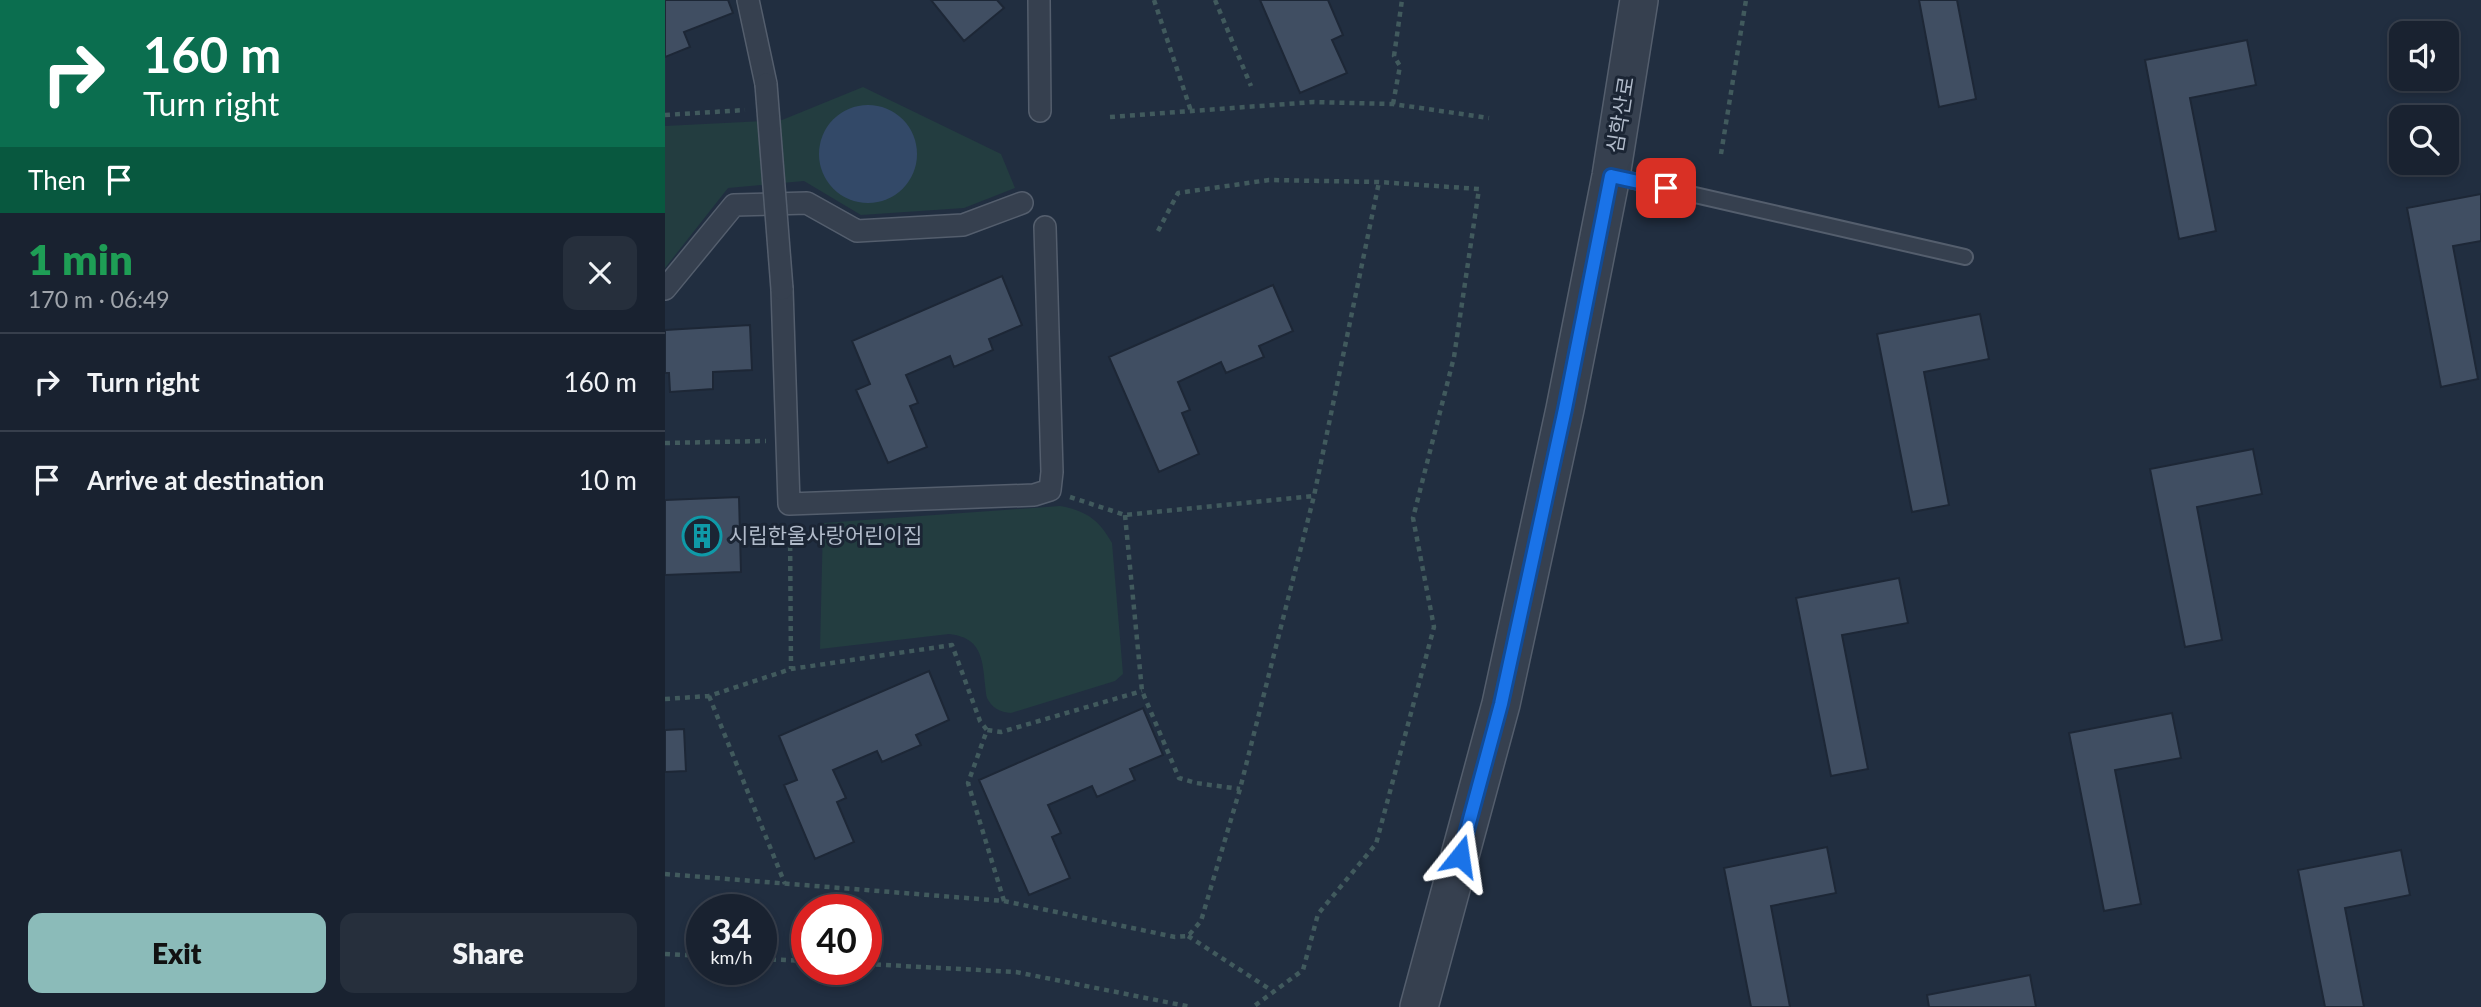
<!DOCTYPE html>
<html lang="en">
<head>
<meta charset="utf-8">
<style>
	body { margin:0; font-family:Lato,"Noto Sans KR",sans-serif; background:#262f3c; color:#f1f3f6; height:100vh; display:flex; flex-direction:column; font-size:26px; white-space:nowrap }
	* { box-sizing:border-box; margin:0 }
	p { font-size:23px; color:#9fa4ab }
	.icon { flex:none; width:38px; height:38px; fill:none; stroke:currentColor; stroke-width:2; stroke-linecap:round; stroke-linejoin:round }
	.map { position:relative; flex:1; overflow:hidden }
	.side { display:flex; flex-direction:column; background:#192230; width:665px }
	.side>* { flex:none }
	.banner { background:#0b6e4f; color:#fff; overflow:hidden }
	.controls { position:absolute; left:1724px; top:21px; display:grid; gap:14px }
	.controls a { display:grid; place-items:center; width:70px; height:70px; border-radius:14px; background:#192230; box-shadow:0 4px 10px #0003,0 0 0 2px #373f4c; font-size:35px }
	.speed { position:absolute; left:21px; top:894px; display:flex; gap:14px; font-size:35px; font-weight:700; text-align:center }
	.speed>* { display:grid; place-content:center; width:91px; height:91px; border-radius:50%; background:#192230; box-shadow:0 4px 10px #0003,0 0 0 2px #373f4c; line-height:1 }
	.speed small { font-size:18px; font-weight:400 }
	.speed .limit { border:10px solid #d22; background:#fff; color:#111 }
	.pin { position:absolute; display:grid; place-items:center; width:60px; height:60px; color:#fff; margin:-30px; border-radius:14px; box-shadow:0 4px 10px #0006 }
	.me { position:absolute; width:77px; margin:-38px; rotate:15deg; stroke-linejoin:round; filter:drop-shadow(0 0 5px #0008) }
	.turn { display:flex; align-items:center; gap:24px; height:147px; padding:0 28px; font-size:32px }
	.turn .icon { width:91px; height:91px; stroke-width:2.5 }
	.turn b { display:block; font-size:49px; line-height:60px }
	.then { display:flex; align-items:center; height:66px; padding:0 28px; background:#0003; gap:14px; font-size:26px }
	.round { display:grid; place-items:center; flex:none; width:74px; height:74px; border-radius:14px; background:#262f3c }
	.headline { display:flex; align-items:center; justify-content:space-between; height:119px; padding:0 28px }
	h1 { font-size:42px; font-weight:800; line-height:52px; color:#1e9e55 }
	.cta { display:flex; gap:14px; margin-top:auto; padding:14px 28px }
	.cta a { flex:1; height:80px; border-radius:14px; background:#8bbbb9; color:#111; font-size:28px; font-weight:800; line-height:80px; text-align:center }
	.cta a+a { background:#262f3c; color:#f1f3f6 }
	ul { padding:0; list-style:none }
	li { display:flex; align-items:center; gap:21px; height:98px; padding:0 28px; border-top:2px solid #373f4c }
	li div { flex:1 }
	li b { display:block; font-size:26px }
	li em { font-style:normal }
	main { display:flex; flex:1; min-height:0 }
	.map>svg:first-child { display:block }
</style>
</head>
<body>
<main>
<section class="side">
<div class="banner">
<div class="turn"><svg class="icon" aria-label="right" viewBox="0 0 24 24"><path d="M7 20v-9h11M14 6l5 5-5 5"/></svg><div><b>160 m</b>Turn right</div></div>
<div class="then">Then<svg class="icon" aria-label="arrive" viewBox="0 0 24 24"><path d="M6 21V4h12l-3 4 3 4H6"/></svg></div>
</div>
<div class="headline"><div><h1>1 min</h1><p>170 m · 06:49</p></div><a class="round"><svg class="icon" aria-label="close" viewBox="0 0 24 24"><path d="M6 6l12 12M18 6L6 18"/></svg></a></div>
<ul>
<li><svg class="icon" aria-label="right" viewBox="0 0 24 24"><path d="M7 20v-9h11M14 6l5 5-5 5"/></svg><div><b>Turn right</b></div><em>160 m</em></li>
<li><svg class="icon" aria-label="arrive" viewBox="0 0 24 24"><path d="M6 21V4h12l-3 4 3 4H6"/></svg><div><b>Arrive at destination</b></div><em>10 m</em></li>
</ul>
<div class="cta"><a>Exit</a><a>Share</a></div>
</section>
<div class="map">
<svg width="1816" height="1007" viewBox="0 0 1816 1007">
	<rect width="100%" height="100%" fill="#212e40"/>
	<path fill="#233d40" d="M 198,87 L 336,154 L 350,188 L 299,208 L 196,215 L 139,181 L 63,188 L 0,268 L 0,126 L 117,120 Z
		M 395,506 C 422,511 434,520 447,543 L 458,674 L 450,681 L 346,713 C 335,712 327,708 322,698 C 317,667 322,638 284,634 L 155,649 L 158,523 Z"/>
	<path fill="#334968" d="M154 154a49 49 0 1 1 98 0a49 49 0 1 1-98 0Z"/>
	<path fill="#404e62" stroke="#1d2736" stroke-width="2" d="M 0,0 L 63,0 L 68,13 L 19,32 L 25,47 L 0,57 Z
		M 266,0 L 332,0 L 339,8 L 299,41 Z
		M 595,0 L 663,0 L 678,35 L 667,40 L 682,73 L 635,93 Z
		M 1254,0 L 1292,0 L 1311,99 L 1274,107 Z
		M 1582,40 L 1591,85 L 1525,98 L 1551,231 L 1514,239 L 1480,60 Z
		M 1816,194 L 1816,241 L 1788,246 L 1813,379 L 1776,387 L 1742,208 Z
		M 337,276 L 357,325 L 324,339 L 328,350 L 289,367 L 285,356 L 241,375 L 253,403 L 245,406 L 262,447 L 223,463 L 191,390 L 205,384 L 187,341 Z
		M 608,285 L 628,331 L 594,346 L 599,357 L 561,373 L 556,362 L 513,382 L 525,410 L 517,413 L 534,454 L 494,472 L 444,357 Z
		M 1315,314 L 1324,359 L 1259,372 L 1284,505 L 1247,512 L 1212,334 Z
		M 85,325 L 87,370 L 48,372 L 48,389 L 5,392 L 4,373 L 0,373 L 0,330 Z
		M 1588,449 L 1597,494 L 1532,507 L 1557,640 L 1520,647 L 1485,469 Z
		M 74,497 L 76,572 L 0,575 L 0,500 Z
		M 1234,578 L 1243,623 L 1177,635 L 1203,769 L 1166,776 L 1131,598 Z
		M 264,671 L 284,720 L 251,735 L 256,745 L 217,762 L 212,751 L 168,770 L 181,798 L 172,802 L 189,842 L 150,859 L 119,785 L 132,780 L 114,736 Z
		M 478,708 L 498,755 L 465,769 L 470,780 L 432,797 L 427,786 L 383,805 L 396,833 L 387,837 L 405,878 L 364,895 L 314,780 Z
		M 1507,713 L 1516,758 L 1450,770 L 1476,904 L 1439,911 L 1404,733 Z
		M 19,729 L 21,771 L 0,772 L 0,730 Z
		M 1162,847 L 1171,893 L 1106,906 L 1125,1007 L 1086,1007 L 1059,868 Z
		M 1736,850 L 1745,895 L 1680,908 L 1699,1007 L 1660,1007 L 1633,870 Z
		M 1365,975 L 1371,1007 L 1264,1007 L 1262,995 Z"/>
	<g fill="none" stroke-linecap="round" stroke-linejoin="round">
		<defs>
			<path id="service" d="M 947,176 L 1300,257"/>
			<path id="pedestrian" d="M 83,0 L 101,84
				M 374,0 L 375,111
				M 0,289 L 69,205 L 142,203 L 192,231 L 298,225 L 357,203
				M 117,289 L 124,504 L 369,495 L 385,490 L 387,472 L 380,227"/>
			<path id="tertiary" d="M 754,1007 L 836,704 L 900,409 L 946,176 L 974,0"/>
		</defs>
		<use href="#service" stroke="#545e6d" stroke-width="18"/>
		<use href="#pedestrian" stroke="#545e6d" stroke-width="24"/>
		<use href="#tertiary" stroke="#545e6d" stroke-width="40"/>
		<path stroke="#415a5d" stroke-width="4.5" stroke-dasharray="5 5" stroke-linecap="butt" d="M 489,0 L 526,111
			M 550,0 L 586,86
			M 728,104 L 735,66 L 729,56 L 737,0
			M 0,115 L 80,110
			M 445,117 L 649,102 L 728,104 L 824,118
			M 1056,154 L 1081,0
			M 493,231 L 513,193 L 604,180 L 714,182 L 814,189 L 789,357 L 748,518 L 769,627 L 711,844 L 653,914 L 638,970 L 588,1007
			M 0,443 L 101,441
			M 405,497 L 460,515 L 649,496
			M 460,515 L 477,691 L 514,778 L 531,783 L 575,789
			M 125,526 L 126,669
			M 44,696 L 120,884
			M 0,699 L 44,696 L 126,669 L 287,645 L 315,721 L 322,730
			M 0,874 L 339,901 L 510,937 L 523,936 L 536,921 L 575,789 L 649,496 L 714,182
			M 339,901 L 303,783 L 322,730 L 336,732 L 477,691
			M 523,936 L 609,992
			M 0,954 L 37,956
			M 96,959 L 142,961
			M 201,964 L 351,972 L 526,1007"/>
		<use href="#service" stroke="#36404f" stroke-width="14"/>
		<use href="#pedestrian" stroke="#36404f" stroke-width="21"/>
		<use href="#tertiary" stroke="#36404f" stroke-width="37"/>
		<defs>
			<path id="pedestrian-bridge" d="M 101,84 L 117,289"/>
		</defs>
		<use href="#pedestrian-bridge" stroke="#545e6d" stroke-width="24" stroke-linecap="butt"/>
		<use href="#pedestrian-bridge" stroke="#36404f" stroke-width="21"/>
	</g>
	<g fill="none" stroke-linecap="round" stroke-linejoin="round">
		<defs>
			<path id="route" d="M 795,856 L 836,704 L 900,409 L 946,176 L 1001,188"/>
		</defs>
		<use href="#route" stroke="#114b97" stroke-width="18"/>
		<use href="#route" stroke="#1a73e8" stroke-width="12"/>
	</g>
	<defs>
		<symbol id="building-ring" viewBox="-11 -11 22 22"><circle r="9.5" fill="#1b2534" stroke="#0f9aa8" stroke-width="1.5"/><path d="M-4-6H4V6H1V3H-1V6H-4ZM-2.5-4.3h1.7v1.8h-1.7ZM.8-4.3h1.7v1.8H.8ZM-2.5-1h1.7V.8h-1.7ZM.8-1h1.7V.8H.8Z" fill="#0f9aa8"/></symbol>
	</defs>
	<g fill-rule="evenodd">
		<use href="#building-ring" x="15" y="514" width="44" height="44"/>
	</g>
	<g text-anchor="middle" stroke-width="6" stroke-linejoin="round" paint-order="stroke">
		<g font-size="21" fill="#b1bbca" stroke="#1b2534">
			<text transform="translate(956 115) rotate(-81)" y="7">심학산로</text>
		</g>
		<g font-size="21" fill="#b1bbca" stroke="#1b2534" text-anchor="start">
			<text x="64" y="543">시립한울사랑어린이집</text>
		</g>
	</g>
</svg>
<div class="controls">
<a><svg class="icon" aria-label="sound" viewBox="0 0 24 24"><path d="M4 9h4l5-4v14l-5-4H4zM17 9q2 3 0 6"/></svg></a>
<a><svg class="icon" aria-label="search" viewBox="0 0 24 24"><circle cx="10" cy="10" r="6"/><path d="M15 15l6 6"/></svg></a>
</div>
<div class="speed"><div>34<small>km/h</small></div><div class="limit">40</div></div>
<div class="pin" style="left:1001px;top:188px;background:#d93025"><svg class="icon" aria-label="arrive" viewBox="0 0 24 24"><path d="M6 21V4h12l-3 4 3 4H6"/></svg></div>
<svg class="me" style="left:795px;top:856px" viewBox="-20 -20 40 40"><path d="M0-17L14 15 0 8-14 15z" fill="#1a73e8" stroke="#fff" stroke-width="4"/></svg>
</div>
</main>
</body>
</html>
